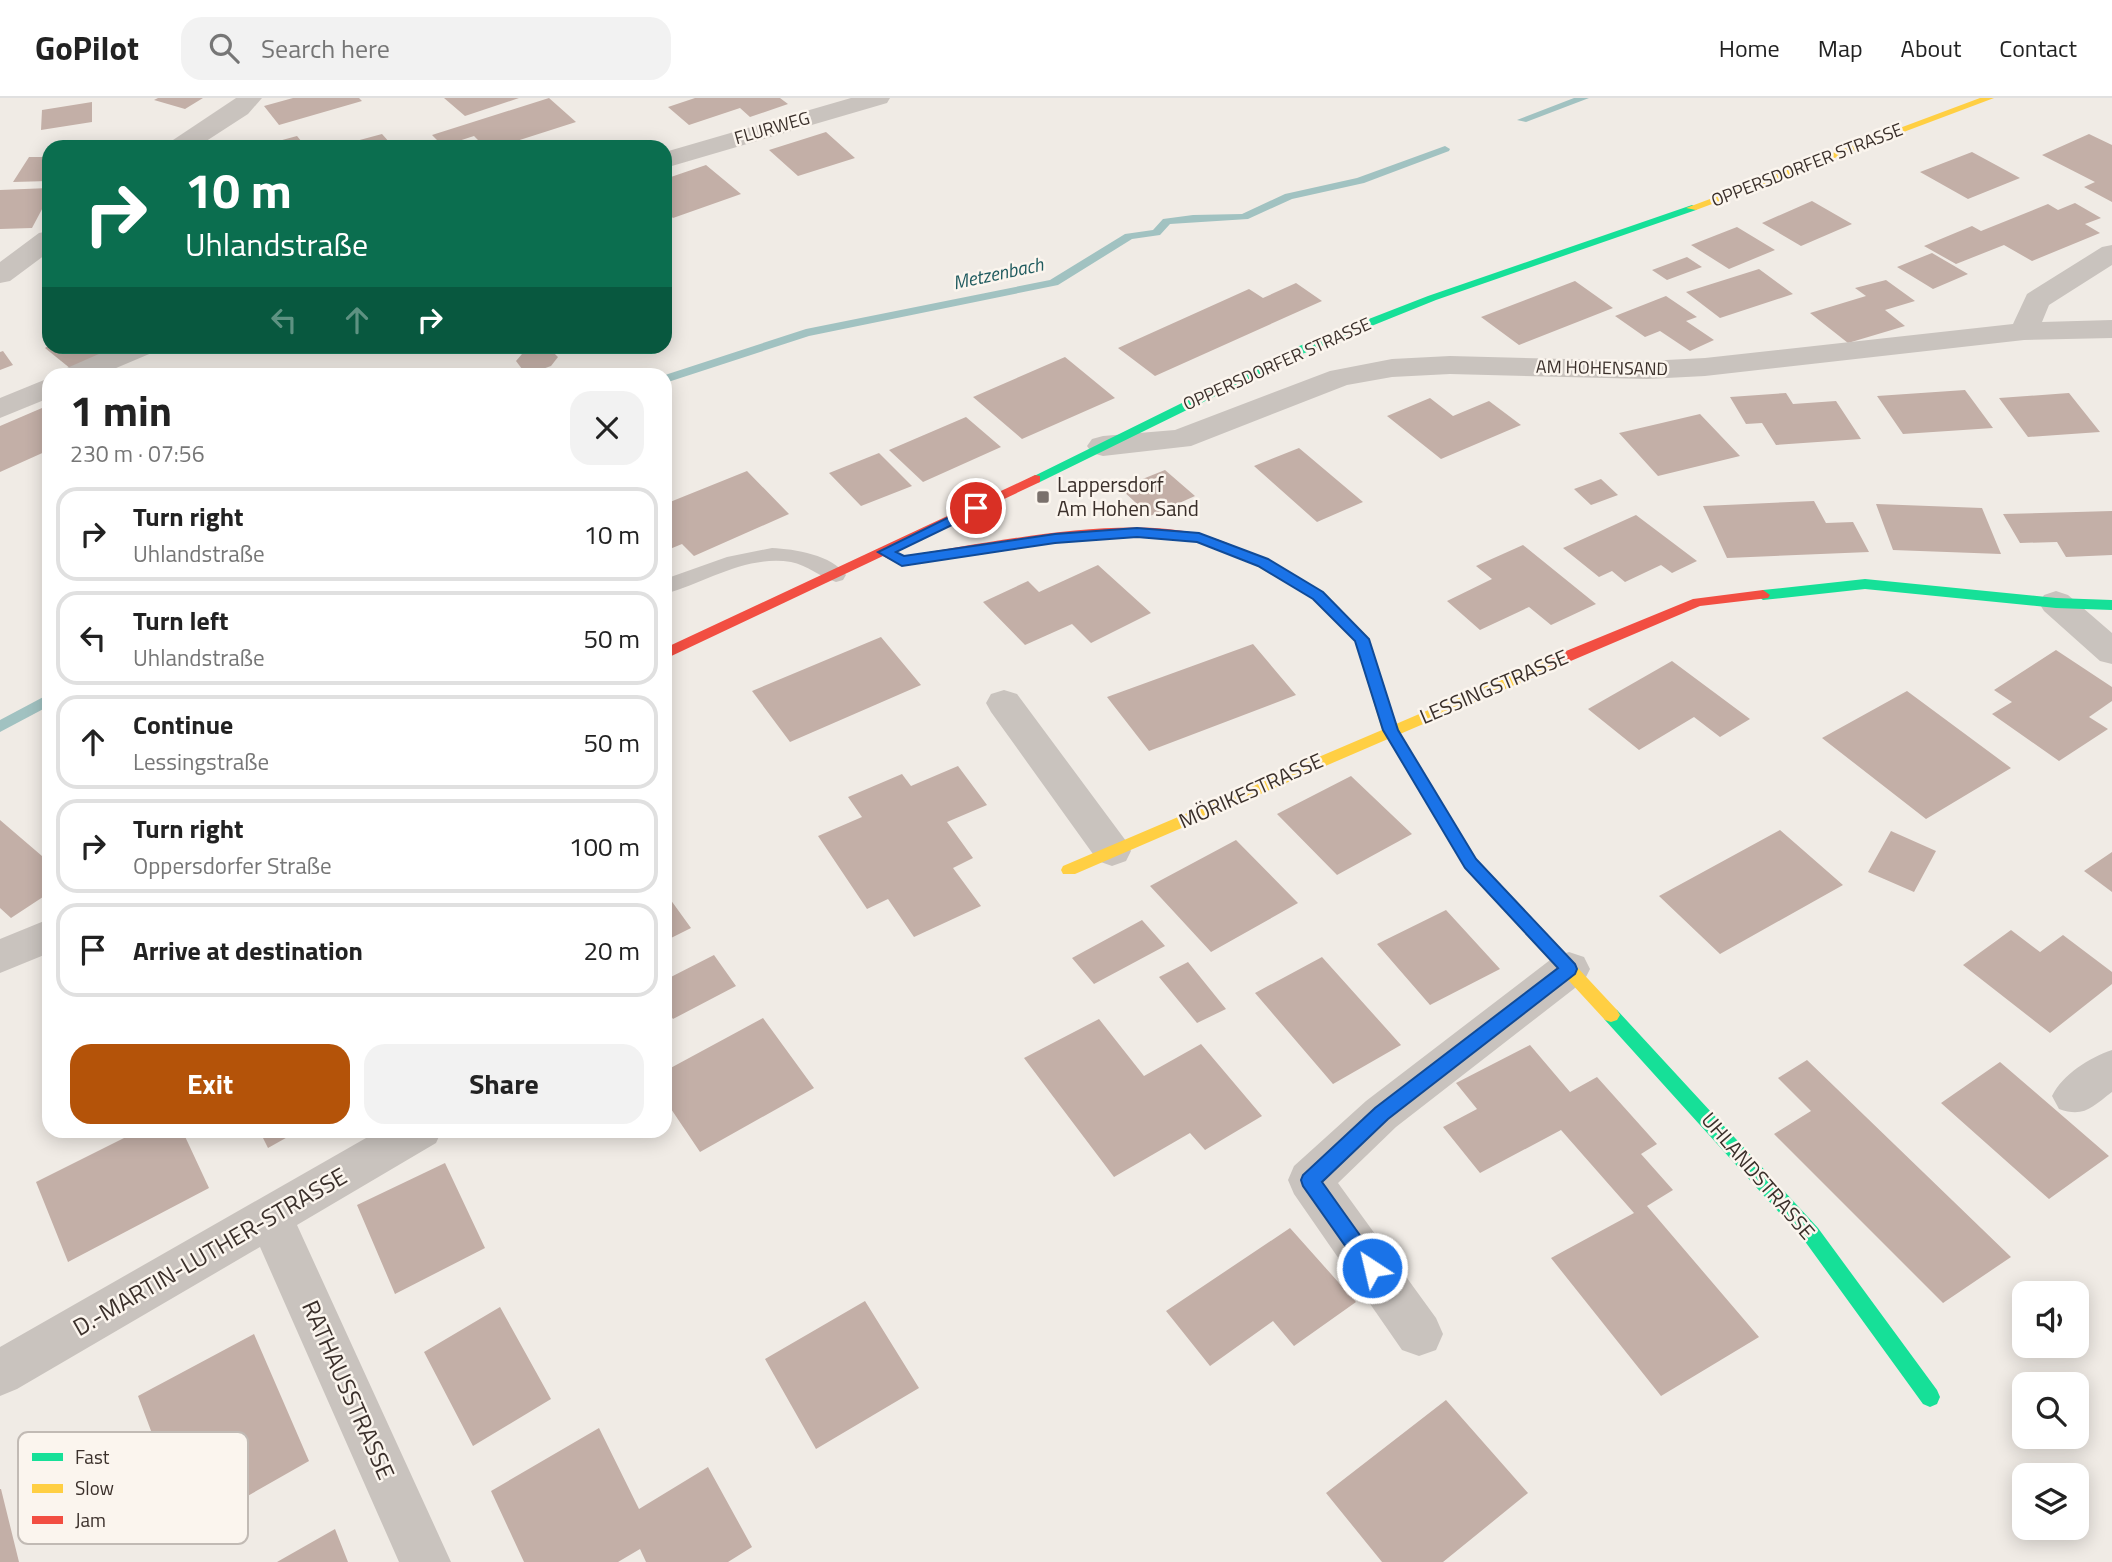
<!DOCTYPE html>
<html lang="en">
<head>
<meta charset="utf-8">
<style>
	body { margin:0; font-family:"Titillium Web",sans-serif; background:#f2f2f2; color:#222; height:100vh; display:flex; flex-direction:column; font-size:26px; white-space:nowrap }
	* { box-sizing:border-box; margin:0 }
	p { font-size:23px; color:#767676 }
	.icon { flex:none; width:38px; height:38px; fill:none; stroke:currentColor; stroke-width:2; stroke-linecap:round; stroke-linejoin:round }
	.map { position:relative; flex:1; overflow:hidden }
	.sheet { position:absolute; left:42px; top:270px; width:630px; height:770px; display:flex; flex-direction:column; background:#fff; border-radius:21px; box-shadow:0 4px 18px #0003 }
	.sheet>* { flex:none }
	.hud { position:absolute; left:42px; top:42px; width:630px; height:214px; border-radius:21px; box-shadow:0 4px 18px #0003; background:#0b6e4f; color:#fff; overflow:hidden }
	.tools { position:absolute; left:2012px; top:1183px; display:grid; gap:14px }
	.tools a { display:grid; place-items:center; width:77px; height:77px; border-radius:14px; background:#fff; box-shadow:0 4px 18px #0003; font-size:35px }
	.pin { position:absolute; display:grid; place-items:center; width:60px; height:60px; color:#fff; margin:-30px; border:4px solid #fff; border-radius:50%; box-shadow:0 2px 7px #0007 }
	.me { position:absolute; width:77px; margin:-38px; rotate:325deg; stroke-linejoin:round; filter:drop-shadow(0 0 5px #0008) }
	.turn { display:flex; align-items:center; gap:24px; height:147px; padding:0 28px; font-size:32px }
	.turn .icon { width:91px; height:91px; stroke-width:2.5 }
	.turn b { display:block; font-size:49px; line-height:60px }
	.lanes { display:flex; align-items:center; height:66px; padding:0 28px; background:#0003; justify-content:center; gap:35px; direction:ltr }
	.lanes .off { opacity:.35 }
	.round { display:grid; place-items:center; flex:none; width:74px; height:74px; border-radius:21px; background:#f2f2f2 }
	.overview { display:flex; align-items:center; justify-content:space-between; height:119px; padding:0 28px }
	h1 { font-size:42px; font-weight:700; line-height:52px }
	.button { display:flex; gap:14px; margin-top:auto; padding:14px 28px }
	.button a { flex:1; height:80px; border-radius:21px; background:#b45309; color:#fff; font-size:28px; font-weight:700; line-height:80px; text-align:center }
	.button a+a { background:#f2f2f2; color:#222 }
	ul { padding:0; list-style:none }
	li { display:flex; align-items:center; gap:21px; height:94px; margin:0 14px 10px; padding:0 14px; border:4px solid #e0e0e0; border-radius:21px }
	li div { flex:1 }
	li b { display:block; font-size:26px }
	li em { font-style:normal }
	header { display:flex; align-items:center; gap:42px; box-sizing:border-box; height:98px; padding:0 35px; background:#fff; border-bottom:2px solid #e0e0e0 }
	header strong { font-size:33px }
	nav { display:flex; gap:38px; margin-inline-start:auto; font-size:24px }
	.search { width:490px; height:63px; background:#f2f2f2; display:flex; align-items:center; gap:18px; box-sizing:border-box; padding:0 24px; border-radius:21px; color:#767676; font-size:26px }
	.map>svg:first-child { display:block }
</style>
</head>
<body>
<header>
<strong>GoPilot</strong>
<div class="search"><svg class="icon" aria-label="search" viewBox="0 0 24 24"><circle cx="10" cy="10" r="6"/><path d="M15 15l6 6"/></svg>Search here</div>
<nav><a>Home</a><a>Map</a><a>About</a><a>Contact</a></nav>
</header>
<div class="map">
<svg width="2112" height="1464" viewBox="0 0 2112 1464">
	<rect width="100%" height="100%" fill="#f0ebe5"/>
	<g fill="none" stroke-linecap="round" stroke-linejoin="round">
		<path fill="#a1c2c1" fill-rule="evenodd" d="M 1574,0 L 1589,0 L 1526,24 L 1517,22 Z
			M 1445,48 L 1450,51 L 1449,53 L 1364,85 L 1292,101 L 1248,121 L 1170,126 L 1160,137 L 1132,141 L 1058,187 L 809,238 L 665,285 L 665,277 L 806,231 L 1050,182 L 1125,136 L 1153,132 L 1163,121 L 1193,117 L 1242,116 L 1285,96 L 1357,80 Z
			M 49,596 L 49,608 L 0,634 L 0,622 Z"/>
	</g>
	<path fill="#c3afa7" d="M 158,0 L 203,0 L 185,11 L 154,2 Z
		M 293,0 L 359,0 L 362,3 L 279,27 L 264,8 Z
		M 444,0 L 519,0 L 465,18 Z
		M 549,0 L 576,24 L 498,49 L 485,49 L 474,38 L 443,48 L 432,37 Z
		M 695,0 L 780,0 L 788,6 L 750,19 L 740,10 L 689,27 L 668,9 Z
		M 92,4 L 92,24 L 41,32 L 42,12 Z
		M 826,34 L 855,60 L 798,78 L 769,52 Z
		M 382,36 L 391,46 L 361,49 L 356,43 Z
		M 2089,36 L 2112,47 L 2112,104 L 2084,89 L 2095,84 L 2042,57 Z
		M 297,38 L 306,49 L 260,49 L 260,48 Z
		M 1972,54 L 2020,80 L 1968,101 L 1920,74 Z
		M 29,59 L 49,59 L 49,83 L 13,84 Z
		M 706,67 L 741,96 L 673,120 L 665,113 L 665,81 Z
		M 49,90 L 49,98 L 32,130 L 0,131 L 0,92 Z
		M 1812,103 L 1852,126 L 1801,148 L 1762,125 Z
		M 2075,105 L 2101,120 L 2085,126 L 2100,135 L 2032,163 L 2004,147 L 1956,166 L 1924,148 L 1972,128 L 1981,133 L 2048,106 L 2058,112 Z
		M 1737,129 L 1775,152 L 1729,171 L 1691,147 Z
		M 1932,155 L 1968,176 L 1933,191 L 1897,169 Z
		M 1687,159 L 1702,169 L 1667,182 L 1652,172 Z
		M 1759,171 L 1793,196 L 1720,220 L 1686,194 Z
		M 1886,182 L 1915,203 L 1885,212 L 1905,228 L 1848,245 L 1810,215 L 1866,198 L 1855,190 Z
		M 1575,183 L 1613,210 L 1519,247 L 1481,219 Z
		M 1296,185 L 1322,203 L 1155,278 L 1118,250 L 1249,191 L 1263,200 Z
		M 1666,198 L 1697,219 L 1686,223 L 1714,242 L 1690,253 L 1660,233 L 1645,239 L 1615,218 Z
		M 48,248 L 121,248 L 71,271 L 45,250 Z
		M 538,250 L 551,252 L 558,259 L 551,268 L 537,273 L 522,271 L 516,263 L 522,256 Z
		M 3,253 L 13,267 L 0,272 L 0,254 Z
		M 1065,259 L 1115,300 L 1022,341 L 973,299 Z
		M 1965,292 L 1993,330 L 1903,336 L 1877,298 Z
		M 1786,295 L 1793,306 L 1836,303 L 1861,341 L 1776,347 L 1762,325 L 1746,326 L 1730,299 Z
		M 2069,295 L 2100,334 L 2028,339 L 1999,300 Z
		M 1430,300 L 1453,318 L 1489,303 L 1521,327 L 1441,361 L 1387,318 Z
		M 49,307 L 49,352 L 0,374 L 0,328 Z
		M 1700,316 L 1740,358 L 1658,378 L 1619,335 Z
		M 966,319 L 1001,349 L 923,384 L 889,352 Z
		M 1299,350 L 1363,404 L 1317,424 L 1254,368 Z
		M 879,355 L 912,388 L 861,408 L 829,375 Z
		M 1165,372 L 1195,398 L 1150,418 L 1120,390 Z
		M 747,373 L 789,416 L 694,458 L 682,446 L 665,453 L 665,406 Z
		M 1601,381 L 1618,397 L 1591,407 L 1574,391 Z
		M 1814,403 L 1826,425 L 1853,424 L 1869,454 L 1727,460 L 1703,408 Z
		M 1876,406 L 1982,410 L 2001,456 L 1893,452 Z
		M 2112,413 L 2112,457 L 2066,459 L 2057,444 L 2020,445 L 2003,416 Z
		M 1636,417 L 1697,463 L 1672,475 L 1661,467 L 1625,484 L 1612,473 L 1599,479 L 1563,450 Z
		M 1523,447 L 1596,506 L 1551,527 L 1529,509 L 1480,532 L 1447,503 L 1492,481 L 1476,468 Z
		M 1098,467 L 1151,515 L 1091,545 L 1072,526 L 1025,547 L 983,504 L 1028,483 L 1039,494 Z
		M 881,539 L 921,587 L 790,644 L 752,593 Z
		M 1253,546 L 1296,597 L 1149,653 L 1107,599 Z
		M 2056,552 L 2112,589 L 2112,603 L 2089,619 L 2108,631 L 2059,663 L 1992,616 L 2012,604 L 1994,592 Z
		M 1672,563 L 1750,621 L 1720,639 L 1694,619 L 1639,652 L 1588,611 Z
		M 1907,593 L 2011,670 L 1926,721 L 1822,640 Z
		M 958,668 L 987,707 L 947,724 L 973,760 L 953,770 L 981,808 L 914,839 L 888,801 L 867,811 L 818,738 L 862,719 L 848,699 L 902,676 L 911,688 Z
		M 1351,678 L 1412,736 L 1337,777 L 1277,716 Z
		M 0,722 L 49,764 L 49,795 L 11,820 L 0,810 Z
		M 1780,732 L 1843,787 L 1720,856 L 1659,798 Z
		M 1891,733 L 1936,753 L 1914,794 L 1868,774 Z
		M 1236,742 L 1298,805 L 1211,854 L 1150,788 Z
		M 2112,754 L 2112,794 L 2084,773 Z
		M 665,794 L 691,830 L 665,843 Z
		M 1446,812 L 1500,871 L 1430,907 L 1377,846 Z
		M 1142,822 L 1165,848 L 1094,886 L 1072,860 Z
		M 2011,832 L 2040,854 L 2063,837 L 2112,874 L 2112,886 L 2050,935 L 1963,867 Z
		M 714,857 L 736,888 L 673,921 L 665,910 L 665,882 Z
		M 1322,859 L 1401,947 L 1333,986 L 1255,895 Z
		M 1188,864 L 1226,911 L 1197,925 L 1159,879 Z
		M 763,920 L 814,990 L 700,1054 L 665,1002 L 665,973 Z
		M 1099,921 L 1144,978 L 1201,946 L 1262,1018 L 1205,1052 L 1190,1035 L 1114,1079 L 1024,960 Z
		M 1530,947 L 1570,994 L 1597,979 L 1657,1046 L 1641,1056 L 1673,1092 L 1647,1108 L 1759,1239 L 1661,1298 L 1551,1160 L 1634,1115 L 1561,1032 L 1480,1075 L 1443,1029 L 1477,1011 L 1456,985 Z
		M 1807,962 L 2011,1159 L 1943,1205 L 1774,1036 L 1811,1013 L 1778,980 Z
		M 2000,964 L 2109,1058 L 2049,1101 L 1941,1005 Z
		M 140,1032 L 182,1032 L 209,1090 L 68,1164 L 36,1084 Z
		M 259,1032 L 300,1032 L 268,1050 Z
		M 445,1065 L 485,1150 L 395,1196 L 357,1107 Z
		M 1290,1130 L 1356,1204 L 1294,1248 L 1273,1223 L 1210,1268 L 1166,1213 Z
		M 865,1203 L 919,1290 L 816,1351 L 765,1261 Z
		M 500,1209 L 551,1301 L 473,1348 L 424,1254 Z
		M 254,1236 L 309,1363 L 188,1432 L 138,1298 Z
		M 1446,1302 L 1528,1395 L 1443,1464 L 1382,1464 L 1326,1395 Z
		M 599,1330 L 639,1411 L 708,1369 L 752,1449 L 728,1464 L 646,1464 L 640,1451 L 618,1464 L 524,1464 L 491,1393 Z
		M 0,1391 L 1,1391 L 19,1464 L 0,1464 Z
		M 335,1431 L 348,1464 L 277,1464 Z"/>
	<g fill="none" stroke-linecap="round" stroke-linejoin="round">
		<path fill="#c9c3be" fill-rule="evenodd" d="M 772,450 C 795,451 832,457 846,477 L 843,482 L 836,484 C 820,479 807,467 791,464 C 746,457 707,484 665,496 L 665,481 L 727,459 Z"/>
		<path fill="#c9c3be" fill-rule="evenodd" d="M 236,0 L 262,0 L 248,16 L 197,49 L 166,49 L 170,44 Z
			M 851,0 L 890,0 L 887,5 L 665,70 L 665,54 Z
			M 49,133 L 49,154 L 10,183 L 0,185 L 0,164 L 39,135 Z
			M 2112,147 L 2112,167 L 2049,207 L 2042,224 L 2112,222 L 2112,240 L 2024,242 L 1705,278 L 1647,281 L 1450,276 L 1392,279 L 1347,287 L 1191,348 L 1103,358 L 1092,355 L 1087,348 L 1092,341 L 1103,338 L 1175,332 L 1330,273 L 1392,261 L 1450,258 L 1647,263 L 1705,260 L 2013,226 L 2027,196 L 2102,149 Z
			M 117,248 L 158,248 L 154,254 L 102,276 L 63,276 L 67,270 Z
			M 49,280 L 49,300 L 0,320 L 0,300 Z
			M 2056,493 L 2068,497 L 2112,535 L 2112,566 L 2100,563 L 2044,513 L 2039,505 L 2044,497 Z
			M 1004,592 L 1017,596 L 1126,743 L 1131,753 L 1126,763 L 1112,768 L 1098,763 L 991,614 L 986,605 L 991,596 Z
			M 49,821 L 49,855 L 0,875 L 0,841 Z
			M 1569,854 L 1584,859 L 1590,871 L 1584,883 L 1396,1029 L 1338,1085 L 1436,1220 L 1443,1236 L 1436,1252 L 1419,1258 L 1402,1252 L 1294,1096 L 1288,1082 L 1294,1068 L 1366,1003 L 1554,859 Z
			M 2112,952 L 2112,994 C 2092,1009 2084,1020 2059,1011 L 2052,998 C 2063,976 2089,960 2112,952 Z
			M 380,1032 L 442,1032 L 436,1045 L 297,1127 L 451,1464 L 399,1464 L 260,1149 L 17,1291 L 0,1298 L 0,1249 Z"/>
		<path fill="#16e098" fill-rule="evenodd" d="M 1692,107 L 1698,110 L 1696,112 L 1436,202 L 1297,258 L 1040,384 L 1035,385 L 1028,381 L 1289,252 L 1428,198 Z
			M 1865,481 L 2056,500 L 2112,502 L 2112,512 L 2056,510 L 1865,491 L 1763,502 L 1756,497 L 1763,492 Z
			M 1611,910 L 1617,912 L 1818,1130 L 1937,1292 L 1940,1299 L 1937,1306 L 1930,1309 L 1923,1306 L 1804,1142 L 1605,922 L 1602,917 L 1605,912 Z"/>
		<path fill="#ffcf43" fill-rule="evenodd" d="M 1980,0 L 1994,0 L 1696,112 L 1686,110 Z
			M 1260,459 L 1323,495 L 1367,538 L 1396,626 L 1549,560 L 1559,560 L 1561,564 L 1559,568 L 1400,636 L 1477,762 L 1617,912 L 1620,917 L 1617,922 L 1611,924 L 1605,922 L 1465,770 L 1388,641 L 1075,776 L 1063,776 L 1061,772 L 1063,768 L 1382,632 L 1355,543 L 1313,501 L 1255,467 L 1253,464 L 1255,461 Z"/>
		<path fill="#f24e42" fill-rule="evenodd" d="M 1035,377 L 1040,378 L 1040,384 L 894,453 L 904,458 C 991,445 1114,417 1200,436 C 1222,441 1244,453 1265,461 L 1267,464 L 1260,469 L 1255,467 C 1236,460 1215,448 1195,444 C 1105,427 992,454 902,468 L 883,458 L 665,561 L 665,550 Z
			M 1763,492 L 1770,497 L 1768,500 L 1700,508 L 1559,568 L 1549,568 L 1547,564 L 1549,560 L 1693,501 Z"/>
	</g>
	<path fill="#1a73e8" stroke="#114b97" stroke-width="2" d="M 976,406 L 983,410 L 981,413 L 896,454 L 904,458 L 1055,436 L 1137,430 L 1199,435 L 1268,461 L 1323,494 L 1369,541 L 1398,632 L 1476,761 L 1575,866 L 1577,871 L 1575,876 L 1388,1021 L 1322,1084 L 1379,1164 L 1382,1170 L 1379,1176 L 1372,1179 L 1365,1176 L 1303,1088 L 1301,1082 L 1303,1077 L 1375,1010 L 1558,870 L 1465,770 L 1383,632 L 1355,543 L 1313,501 L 1258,468 L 1197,444 L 1137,439 L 1055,445 L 902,468 L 878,454 Z"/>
	<rect fill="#7a716c" stroke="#fbf5ee" stroke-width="2.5" x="1036" y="392" width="14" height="14" rx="3.5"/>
	<g text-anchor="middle" stroke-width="5" stroke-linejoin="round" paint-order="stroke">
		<g font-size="18" fill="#3b302b" stroke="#fbf5ee">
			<text transform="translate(772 30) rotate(-16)" y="6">FLURWEG</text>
			<text transform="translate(1807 67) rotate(-21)" y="6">OPPERSDORFER STRASSE</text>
			<text transform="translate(1277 266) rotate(-24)" y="6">OPPERSDORFER STRASSE</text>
			<text transform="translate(1602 270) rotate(1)" y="6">AM HOHENSAND</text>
		</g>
		<g font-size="19" font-style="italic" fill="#1f5a5e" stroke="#fbf5ee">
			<text transform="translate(998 175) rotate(-12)" y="7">Metzenbach</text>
		</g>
		<g font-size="21" fill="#3b302b" stroke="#fbf5ee" text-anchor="start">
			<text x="1057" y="394">Lappersdorf<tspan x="1057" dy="24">Am Hohen Sand</tspan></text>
		</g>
		<g font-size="21" fill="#3b302b" stroke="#fbf5ee">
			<text transform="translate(1494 589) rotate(-23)" y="7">LESSINGSTRASSE</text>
			<text transform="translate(1251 693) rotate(-24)" y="7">MÖRIKESTRASSE</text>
			<text transform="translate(1758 1078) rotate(49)" y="7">UHLANDSTRASSE</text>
		</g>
		<g font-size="24" fill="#3b302b" stroke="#fbf5ee">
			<text transform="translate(210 1154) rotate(-30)" y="8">D.-MARTIN-LUTHER-STRASSE</text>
			<text transform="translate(348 1292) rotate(66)" y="8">RATHAUSSTRASSE</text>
		</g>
	</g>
	<rect x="18" y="1334" width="230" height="112" rx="10" fill="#fbf5ee" stroke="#c1bab4" stroke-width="2"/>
	<rect x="32" y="1355" width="31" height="8" fill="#16e098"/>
	<rect x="32" y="1386" width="31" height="9" fill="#ffcf43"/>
	<rect x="32" y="1418" width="31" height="8" fill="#f24e42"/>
	<g font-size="19" fill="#3b302b">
		<text x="75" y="1366">Fast</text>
		<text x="75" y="1397">Slow</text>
		<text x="75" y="1429">Jam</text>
	</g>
</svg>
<div class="tools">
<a><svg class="icon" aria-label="sound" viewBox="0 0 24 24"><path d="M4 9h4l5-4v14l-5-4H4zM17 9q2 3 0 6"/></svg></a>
<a><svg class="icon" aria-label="search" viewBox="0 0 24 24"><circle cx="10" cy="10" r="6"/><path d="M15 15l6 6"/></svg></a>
<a><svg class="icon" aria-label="layers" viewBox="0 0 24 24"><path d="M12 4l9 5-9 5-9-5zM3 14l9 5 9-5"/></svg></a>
</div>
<div class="pin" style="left:976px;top:410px;background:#d93025"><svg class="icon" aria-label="arrive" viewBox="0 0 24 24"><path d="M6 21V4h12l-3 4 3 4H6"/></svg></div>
<svg class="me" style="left:1372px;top:1170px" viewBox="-20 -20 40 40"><circle r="17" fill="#1a73e8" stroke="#fff" stroke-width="3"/><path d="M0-11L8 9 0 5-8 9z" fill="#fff"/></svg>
<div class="hud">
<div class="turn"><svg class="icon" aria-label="right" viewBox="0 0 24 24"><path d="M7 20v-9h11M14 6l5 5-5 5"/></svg><div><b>10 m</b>Uhlandstraße</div></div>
<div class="lanes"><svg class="icon off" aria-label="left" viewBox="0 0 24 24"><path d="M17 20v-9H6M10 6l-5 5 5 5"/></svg><svg class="icon off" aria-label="ahead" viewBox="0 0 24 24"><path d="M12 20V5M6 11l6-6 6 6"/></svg><svg class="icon" aria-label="right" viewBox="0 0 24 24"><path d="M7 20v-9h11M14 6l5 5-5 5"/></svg></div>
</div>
<section class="sheet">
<div class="overview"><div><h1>1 min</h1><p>230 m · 07:56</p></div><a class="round"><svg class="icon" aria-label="close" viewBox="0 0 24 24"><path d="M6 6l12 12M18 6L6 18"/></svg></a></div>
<ul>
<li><svg class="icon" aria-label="right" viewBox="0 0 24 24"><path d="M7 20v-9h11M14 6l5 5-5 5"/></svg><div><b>Turn right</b><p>Uhlandstraße</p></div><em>10 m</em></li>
<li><svg class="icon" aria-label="left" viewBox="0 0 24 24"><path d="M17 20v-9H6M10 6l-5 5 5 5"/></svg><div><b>Turn left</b><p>Uhlandstraße</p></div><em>50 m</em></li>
<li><svg class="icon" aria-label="ahead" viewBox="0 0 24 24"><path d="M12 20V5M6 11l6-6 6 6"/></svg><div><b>Continue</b><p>Lessingstraße</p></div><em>50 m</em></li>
<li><svg class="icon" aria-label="right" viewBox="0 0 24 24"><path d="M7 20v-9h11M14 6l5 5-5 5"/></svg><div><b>Turn right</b><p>Oppersdorfer Straße</p></div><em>100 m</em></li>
<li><svg class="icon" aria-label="arrive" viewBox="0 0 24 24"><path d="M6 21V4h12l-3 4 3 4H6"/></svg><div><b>Arrive at destination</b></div><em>20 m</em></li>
</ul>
<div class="button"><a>Exit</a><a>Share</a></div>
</section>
</div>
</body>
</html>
